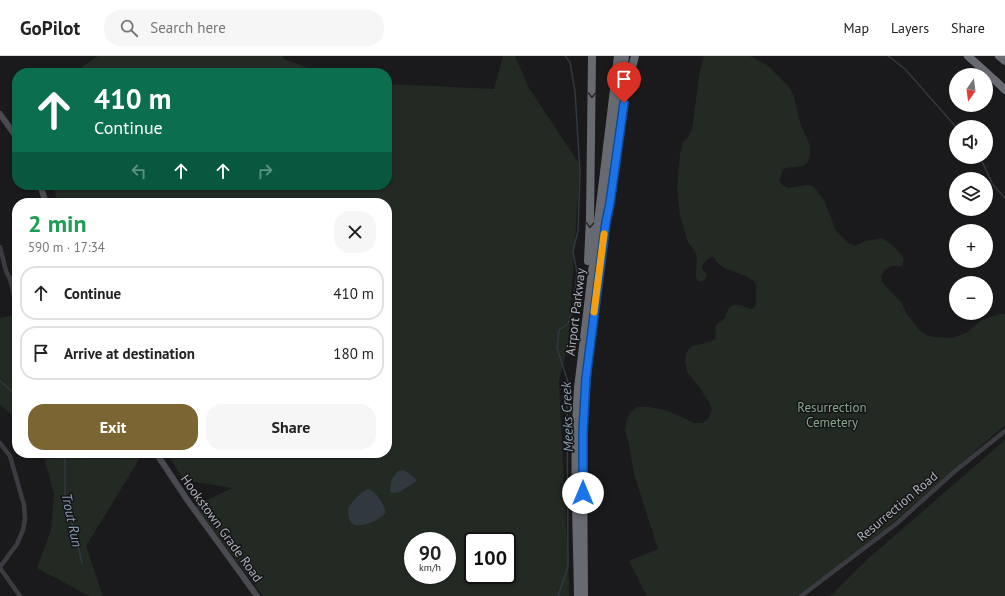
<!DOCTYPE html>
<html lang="en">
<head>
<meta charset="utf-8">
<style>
	body { margin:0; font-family:"PT Sans",sans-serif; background:#f6f6f6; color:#222; height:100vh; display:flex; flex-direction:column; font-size:15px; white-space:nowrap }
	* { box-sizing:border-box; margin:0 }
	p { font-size:13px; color:#767676 }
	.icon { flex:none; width:22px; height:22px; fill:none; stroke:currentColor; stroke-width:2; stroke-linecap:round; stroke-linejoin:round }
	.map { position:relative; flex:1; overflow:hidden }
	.details { position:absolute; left:12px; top:142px; width:380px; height:260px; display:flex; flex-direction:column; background:#fff; border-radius:16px; box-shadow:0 1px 3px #0004 }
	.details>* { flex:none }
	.banner { position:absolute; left:12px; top:12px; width:380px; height:122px; border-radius:16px; box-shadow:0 1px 3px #0004; background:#0b6e4f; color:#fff; overflow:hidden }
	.needle { width:26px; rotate:194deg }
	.controls { position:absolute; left:949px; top:12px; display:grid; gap:8px }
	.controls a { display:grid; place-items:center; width:44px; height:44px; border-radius:50%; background:#fff; box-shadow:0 1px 3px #0004; font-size:20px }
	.speed { position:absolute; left:404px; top:476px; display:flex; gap:8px; font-size:20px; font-weight:700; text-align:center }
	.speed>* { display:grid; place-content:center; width:52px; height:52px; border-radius:50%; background:#fff; box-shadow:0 1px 3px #0004; line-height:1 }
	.speed small { font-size:10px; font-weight:400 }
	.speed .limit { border:2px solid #111; border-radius:6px; background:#fff; color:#111 }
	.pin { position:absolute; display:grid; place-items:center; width:34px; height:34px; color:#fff; margin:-41px -17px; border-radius:50% 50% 50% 0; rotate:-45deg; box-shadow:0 0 4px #0007 }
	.pin .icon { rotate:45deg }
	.me { position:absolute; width:44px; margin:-22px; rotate:0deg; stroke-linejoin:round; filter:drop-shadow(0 0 3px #0008) }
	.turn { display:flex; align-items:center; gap:14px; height:84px; padding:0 16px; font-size:18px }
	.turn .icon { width:52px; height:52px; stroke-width:2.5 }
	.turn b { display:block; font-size:28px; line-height:34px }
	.lanes { display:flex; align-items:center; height:38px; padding:0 16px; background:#0003; justify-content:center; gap:20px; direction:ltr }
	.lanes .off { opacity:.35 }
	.round { display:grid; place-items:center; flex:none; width:42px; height:42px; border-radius:16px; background:#f6f6f6 }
	.overview { display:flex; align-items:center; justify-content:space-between; height:68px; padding:0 16px }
	h1 { font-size:24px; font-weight:800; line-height:30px; color:#1e9e55 }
	.button { display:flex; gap:8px; margin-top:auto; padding:8px 16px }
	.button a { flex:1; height:46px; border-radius:16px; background:#7b6533; color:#fff; font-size:16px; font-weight:800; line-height:46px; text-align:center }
	.button a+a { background:#f6f6f6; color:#222 }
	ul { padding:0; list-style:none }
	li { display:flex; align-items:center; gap:12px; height:54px; margin:0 8px 6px; padding:0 8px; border:2px solid #e0e0e0; border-radius:16px }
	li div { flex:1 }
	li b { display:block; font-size:15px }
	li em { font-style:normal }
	header { display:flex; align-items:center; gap:24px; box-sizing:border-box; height:56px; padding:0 20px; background:#fff; border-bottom:1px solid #e0e0e0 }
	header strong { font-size:19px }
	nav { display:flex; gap:22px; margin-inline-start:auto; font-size:14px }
	.search { width:280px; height:36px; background:#f6f6f6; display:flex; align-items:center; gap:10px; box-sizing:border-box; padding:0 14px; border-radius:16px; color:#767676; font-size:15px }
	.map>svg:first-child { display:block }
</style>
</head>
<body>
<header>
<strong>GoPilot</strong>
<div class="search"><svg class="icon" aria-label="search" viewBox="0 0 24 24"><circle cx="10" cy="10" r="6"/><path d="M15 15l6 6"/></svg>Search here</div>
<nav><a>Map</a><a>Layers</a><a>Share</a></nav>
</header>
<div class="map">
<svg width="1005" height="540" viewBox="0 0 1005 540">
	<rect width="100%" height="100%" fill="#1a1a1c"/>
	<path fill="#222a23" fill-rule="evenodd" d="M 98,0 L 283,0 L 284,3 L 322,17 L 73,17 Z
		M 503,0 L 515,0 L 529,32 L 580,109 L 568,289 L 559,325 L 569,527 L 569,540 L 263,540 L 195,450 L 232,432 L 183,424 L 168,397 L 387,397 L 387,147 L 58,147 L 53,129 L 387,129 L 387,28 L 494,33 ZM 413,485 L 447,485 L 447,519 L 413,519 ZM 473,485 L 507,485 L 507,519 L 473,519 Z
		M 704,0 L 750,0 L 767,9 L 789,31 L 794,40 L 800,67 L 806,80 L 810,90 L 810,98 L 808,106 L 803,110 L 786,112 L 783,114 L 781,119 L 780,125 L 782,129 L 788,132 L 806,129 L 813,130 L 824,144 L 836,175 L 847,186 L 855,190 L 865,185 L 872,184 L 882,182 L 892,189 L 904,202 L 902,210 L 891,210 L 885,214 L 881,220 L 882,226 L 901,246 L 907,258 L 918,273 L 926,279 L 933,281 L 953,282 L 968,276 L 980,265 L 999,258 L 1005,258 L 1005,369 L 883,475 L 797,540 L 647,540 L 629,505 L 658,493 L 634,418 L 629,388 L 625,374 L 627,363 L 631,356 L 638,351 L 649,351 L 668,355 L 686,363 L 694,367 L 702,367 L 708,363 L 710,359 L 712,354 L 710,348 L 698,329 L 687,316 L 685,305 L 686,297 L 692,290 L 710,286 L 715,283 L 716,278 L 715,271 L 717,268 L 725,262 C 730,243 738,249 752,253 L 755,251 C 756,246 756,241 756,236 C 756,235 757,230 756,230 C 754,218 729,217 720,209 C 717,206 715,204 714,201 L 711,201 L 707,204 L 702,210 L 702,213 L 707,218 C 707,222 705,224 701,226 L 698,225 L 696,222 L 696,217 L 697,200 L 695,196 L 688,186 L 680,160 L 677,130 L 680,99 L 683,86 L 689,80 L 692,73 L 700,15 Z
		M 17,259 L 17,363 L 0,349 L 0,262 Z
		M 1005,384 L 1005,540 L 830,540 L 870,501 Z
		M 43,397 L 143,397 L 86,490 L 103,540 L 89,540 L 37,512 L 51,474 L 54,438 Z"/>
	<path fill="#313940" d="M 403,414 C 407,416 415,421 417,425 L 399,436 L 392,437 L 390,435 C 391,424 391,424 398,415 Z
		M 368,433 C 377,436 383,447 386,456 C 382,463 364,471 356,469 C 354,469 352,467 350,466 C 349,463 348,457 348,454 C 350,447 362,435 368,433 Z"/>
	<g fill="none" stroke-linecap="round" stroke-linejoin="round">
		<path stroke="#313940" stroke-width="1.5" d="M 888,0 L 905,13 L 956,71
			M 980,101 L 993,129 L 1005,142
			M 0,325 L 17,340
			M 62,397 L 65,405 L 65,438 L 82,507
			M 558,540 L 568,511 L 567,339 L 568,326 L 557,292 L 559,274 L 568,268 L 574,249 L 577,216 L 573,195 L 578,175 L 580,117 L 575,35 L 570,6 L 565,0"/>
		<path stroke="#3b3c41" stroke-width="4.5" d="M 0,191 L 6,215 L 10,223 L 13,222 L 17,222
			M 10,223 L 17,250
			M 0,387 L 10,400 L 24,449 L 25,463 L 23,474 L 17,488 L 0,511
			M 0,512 L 20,540
			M 801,540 L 896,468 L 955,415 L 1005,375"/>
		<path stroke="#494b51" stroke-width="6" d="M 0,58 L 17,82
			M 40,129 L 46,147
			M 156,397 L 188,445 L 257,540"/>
		<path stroke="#686a72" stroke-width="8" d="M 968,0 L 999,28 L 1005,34
			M 999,0 L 1005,5
			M 625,38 L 635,0
			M 588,205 L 590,163 L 592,0
			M 578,540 C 577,471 573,401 578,332 L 618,0
			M 584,540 L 583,403 L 584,358 L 588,310 L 606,165 L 607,146 L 625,0"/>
	</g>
	<defs><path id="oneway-chevron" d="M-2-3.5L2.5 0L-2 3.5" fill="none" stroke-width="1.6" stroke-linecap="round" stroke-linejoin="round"/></defs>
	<g stroke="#2a2a2e">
		<use href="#oneway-chevron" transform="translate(592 39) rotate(91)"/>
		<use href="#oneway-chevron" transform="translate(590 169) rotate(93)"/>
	</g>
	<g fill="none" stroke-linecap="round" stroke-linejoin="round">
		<defs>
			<path id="route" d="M 583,437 L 583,376 L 586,322 L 606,166 L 610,147 L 624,47"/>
		</defs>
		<use href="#route" stroke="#114b97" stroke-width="10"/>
		<use href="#route" stroke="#1a73e8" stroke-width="7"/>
		<path stroke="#f59e0b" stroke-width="7" d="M 594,256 L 604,178"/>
	</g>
	<g text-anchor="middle" stroke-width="3" stroke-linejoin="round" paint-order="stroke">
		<g font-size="13" fill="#aeb1bb" stroke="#151517">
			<text transform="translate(575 256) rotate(-83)" y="5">Airport Parkway</text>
			<text transform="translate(897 450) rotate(-40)" y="5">Resurrection Road</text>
			<text transform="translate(222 472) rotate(54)" y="5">Hookstown Grade Road</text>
		</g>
		<g font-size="13" fill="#86a489" stroke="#151517">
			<text x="832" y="356">Resurrection<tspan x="832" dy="15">Cemetery</tspan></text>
		</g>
		<g font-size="14" font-style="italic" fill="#879db3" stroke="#151517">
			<text transform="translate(567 361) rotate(-92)" y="5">Meeks Creek</text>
			<text transform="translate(72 464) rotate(78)" y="5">Trout Run</text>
		</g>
	</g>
</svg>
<div class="controls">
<a><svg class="needle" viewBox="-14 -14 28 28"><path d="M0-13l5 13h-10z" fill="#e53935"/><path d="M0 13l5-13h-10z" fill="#767676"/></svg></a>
<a><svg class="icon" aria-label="sound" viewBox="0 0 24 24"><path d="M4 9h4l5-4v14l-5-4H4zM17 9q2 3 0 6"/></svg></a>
<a><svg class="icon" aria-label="layers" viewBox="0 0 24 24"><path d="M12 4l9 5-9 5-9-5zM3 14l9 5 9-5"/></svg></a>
<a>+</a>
<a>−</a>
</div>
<div class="speed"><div>90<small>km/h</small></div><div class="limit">100</div></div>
<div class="pin" style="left:624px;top:47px;background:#d93025"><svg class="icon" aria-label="arrive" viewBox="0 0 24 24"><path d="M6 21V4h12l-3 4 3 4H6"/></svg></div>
<svg class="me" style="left:583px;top:437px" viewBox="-20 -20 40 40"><circle r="19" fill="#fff"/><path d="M0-13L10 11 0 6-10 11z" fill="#1a73e8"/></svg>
<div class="banner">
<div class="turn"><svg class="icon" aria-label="ahead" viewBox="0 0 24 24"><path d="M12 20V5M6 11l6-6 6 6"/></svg><div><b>410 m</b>Continue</div></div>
<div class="lanes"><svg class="icon off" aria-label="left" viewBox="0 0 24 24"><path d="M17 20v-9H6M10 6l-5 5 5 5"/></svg><svg class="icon" aria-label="ahead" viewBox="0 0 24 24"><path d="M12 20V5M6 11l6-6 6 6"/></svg><svg class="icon" aria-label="ahead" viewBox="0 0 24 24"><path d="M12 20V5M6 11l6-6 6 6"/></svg><svg class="icon off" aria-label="right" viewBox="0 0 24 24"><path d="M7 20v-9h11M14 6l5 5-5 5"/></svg></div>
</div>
<section class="details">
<div class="overview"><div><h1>2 min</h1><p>590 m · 17:34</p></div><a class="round"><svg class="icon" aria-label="close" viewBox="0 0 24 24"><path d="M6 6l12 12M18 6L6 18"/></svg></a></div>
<ul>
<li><svg class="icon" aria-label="ahead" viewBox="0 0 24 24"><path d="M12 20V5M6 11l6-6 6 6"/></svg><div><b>Continue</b></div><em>410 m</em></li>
<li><svg class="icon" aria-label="arrive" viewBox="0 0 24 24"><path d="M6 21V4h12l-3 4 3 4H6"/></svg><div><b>Arrive at destination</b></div><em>180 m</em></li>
</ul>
<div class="button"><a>Exit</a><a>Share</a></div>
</section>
</div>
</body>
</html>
